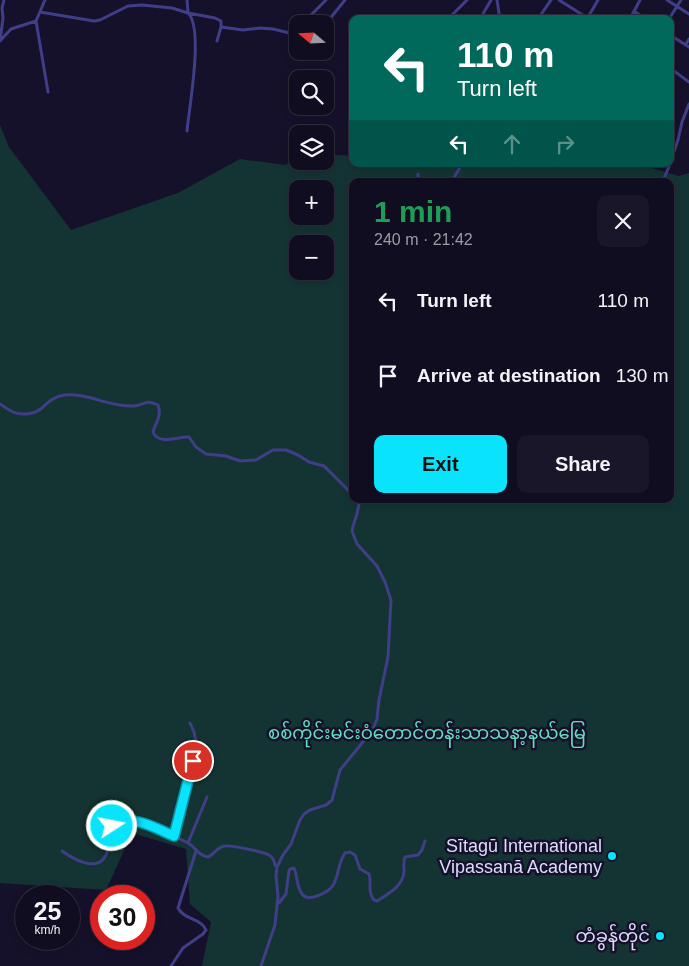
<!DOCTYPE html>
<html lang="en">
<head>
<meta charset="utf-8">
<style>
	body { margin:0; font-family:Arial,"Noto Sans Myanmar",sans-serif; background:#191629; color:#f1f3f6; height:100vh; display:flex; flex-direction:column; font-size:19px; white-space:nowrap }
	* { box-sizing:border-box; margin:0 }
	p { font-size:16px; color:#9c9ca5 }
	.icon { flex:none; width:28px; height:28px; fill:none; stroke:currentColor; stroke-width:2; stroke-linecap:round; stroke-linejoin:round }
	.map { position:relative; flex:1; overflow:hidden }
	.panel { position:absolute; left:349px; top:178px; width:325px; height:325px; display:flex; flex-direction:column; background:#100d20; border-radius:10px; box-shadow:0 2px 8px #0003,0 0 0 1px #302d3e }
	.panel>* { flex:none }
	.banner { position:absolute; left:349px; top:15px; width:325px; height:152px; border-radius:10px; box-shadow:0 2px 8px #0003,0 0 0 1px #302d3e; background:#00695c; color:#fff; overflow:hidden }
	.needle { width:32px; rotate:289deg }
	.fabs { position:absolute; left:289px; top:15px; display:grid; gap:10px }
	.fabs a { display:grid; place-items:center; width:45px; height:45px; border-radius:10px; background:#100d20; box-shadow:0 2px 8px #0003,0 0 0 1px #302d3e; font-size:25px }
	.speed { position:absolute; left:15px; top:885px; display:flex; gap:10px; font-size:25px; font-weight:700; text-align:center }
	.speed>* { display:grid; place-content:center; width:65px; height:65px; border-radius:50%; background:#100d20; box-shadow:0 2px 8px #0003,0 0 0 1px #302d3e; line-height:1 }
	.speed small { font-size:12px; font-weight:400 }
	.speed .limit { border:8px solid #d22; background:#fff; color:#111 }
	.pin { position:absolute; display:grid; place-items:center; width:42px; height:42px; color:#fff; margin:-21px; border:2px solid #fff; border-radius:50%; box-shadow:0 1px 5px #0007 }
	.me { position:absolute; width:55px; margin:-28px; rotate:79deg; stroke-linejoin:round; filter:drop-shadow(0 0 4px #0008) }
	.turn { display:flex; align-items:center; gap:18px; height:105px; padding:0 25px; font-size:22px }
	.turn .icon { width:65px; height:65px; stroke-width:2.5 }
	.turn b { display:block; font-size:35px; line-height:42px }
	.lanes { display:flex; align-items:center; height:48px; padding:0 25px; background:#0003; justify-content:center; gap:25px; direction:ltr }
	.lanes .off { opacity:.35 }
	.round { display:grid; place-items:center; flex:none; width:52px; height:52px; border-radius:10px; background:#191629 }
	.summary { display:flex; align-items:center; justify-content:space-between; height:85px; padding:0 25px }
	h1 { font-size:30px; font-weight:700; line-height:38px; color:#1e9e55 }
	.button { display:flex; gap:10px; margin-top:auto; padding:10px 25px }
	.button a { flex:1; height:58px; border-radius:10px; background:#0ae3fc; color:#111; font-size:20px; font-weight:700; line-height:58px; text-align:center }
	.button a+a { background:#191629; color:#f1f3f6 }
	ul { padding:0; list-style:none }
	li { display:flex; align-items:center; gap:15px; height:75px; padding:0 25px }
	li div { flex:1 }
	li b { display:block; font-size:19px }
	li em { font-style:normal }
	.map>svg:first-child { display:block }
</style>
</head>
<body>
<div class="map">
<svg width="689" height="966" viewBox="0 0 689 966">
	<rect width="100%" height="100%" fill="#16112a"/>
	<path fill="#143433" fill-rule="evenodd" d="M 0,125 L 9,147 L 71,230 L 178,193 L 240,159 L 285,165 L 297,158 L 298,161 L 325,161 L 325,154 L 352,156 L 352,164 L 638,164 L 679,176 L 689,173 L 689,966 L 202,966 L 211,922 L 190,904 L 186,849 L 132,833 L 106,890 L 0,883 ZM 352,181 L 670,181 L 670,499 L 352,499 ZM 298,189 L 325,189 L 325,216 L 298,216 ZM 298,244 L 325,244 L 325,271 L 298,271 Z"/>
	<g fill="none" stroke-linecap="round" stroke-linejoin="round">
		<path stroke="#403d89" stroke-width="3" d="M 45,0 L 36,21 L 48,92
			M 497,0 L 499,13 L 497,19
			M 559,0 L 589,19
			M 667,0 L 689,14
			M 634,11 L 645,19
			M 40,12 L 94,21 L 100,20 L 128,6 L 142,5 L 172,8 L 188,13 L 215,18 L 221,21 L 221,27 L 217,41
			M 311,15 L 326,0
			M 448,19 L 467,0
			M 480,19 L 491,0
			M 538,19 L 551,0
			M 587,19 L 598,0
			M 630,19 L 640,0
			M 669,19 L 681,0
			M 221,27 L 243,30 L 260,28 L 273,29 L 298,35
			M 325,33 L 332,16 L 345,0
			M 670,35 L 689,47
			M 0,41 L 11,29 L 36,21
			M 0,41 L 3,18 L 2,8 L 4,0
			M 686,44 L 689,39
			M 670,68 L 689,82
			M 187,131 C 189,108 204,28 188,13 L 187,0
			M 670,163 L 678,140 L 682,122 L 689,104
			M 418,181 L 418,174
			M 452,181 L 462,164
			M 663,181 L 670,164
			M 0,404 C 4,407 9,410 13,412 C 22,416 35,414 42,408 C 49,401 55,396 65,395 C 88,393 109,407 133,406 C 144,406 144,398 158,405 C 162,417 156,421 153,432 C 159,446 178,436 189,437 L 196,447 L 206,454 L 226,456 L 240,461 L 256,460 L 273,450 L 286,450 L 298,455 L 309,462 L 324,466 L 352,494
			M 207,797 L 188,843 C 197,848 197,855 208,857 C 215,854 218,846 225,846 C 231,845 264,852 269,855 C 273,857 274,860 275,865 L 277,867
			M 188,843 L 174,836 L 197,748 L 194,732 L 190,723
			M 62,851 C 76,861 102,875 108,849 C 110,841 109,834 112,826 C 135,814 153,827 174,836
			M 279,903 L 286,894 L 289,871 L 290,869 L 294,868 C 298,877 296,886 302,894 C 306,899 311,898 317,896 C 343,887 333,872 345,853 L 350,852 L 355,855 L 360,869 L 369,874 C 372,883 367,892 374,900 L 377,901 C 388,894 403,886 404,872 C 404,866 403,862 405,857 L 418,855 L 422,850 L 425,841
			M 171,966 L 183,948 L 203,934 L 206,930 C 201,918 184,920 178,908 L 196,851
			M 261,966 L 275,925 L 278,896 L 276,875 L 277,867 L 283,855 L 291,844 L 300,820 L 304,814 L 310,810 L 326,805 L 332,800 L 340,770 L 372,731 L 377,719 L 379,700 L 388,657 L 391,600 L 385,582 L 377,566 L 357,544 L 352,531 L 353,526 L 357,514 L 359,504 L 355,499"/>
	</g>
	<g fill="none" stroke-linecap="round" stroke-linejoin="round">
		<defs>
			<path id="route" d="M 112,826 C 135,814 152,827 174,836 L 193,761"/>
		</defs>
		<use href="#route" stroke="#0694a4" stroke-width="12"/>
		<use href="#route" stroke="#0ae3fc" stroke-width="9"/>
	</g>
	<g fill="#0ae3fc" stroke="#16112a" stroke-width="2">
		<circle cx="612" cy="856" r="5"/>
		<circle cx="660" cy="936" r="5"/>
	</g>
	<g text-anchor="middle" stroke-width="5" stroke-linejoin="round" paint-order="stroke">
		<g font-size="18" fill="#66dfc1" stroke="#16112a">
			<text x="427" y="739">စစ်ကိုင်းမင်းဝံတောင်တန်းသာသနာ့နယ်မြေ</text>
		</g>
		<g font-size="18" fill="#dfdbff" stroke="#16112a" text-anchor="end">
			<text x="602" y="852">Sītagū International<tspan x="602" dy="21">Vipassanā Academy</tspan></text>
			<text x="650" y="942">တံခွန်တိုင်</text>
		</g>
	</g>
</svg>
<div class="fabs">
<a><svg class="needle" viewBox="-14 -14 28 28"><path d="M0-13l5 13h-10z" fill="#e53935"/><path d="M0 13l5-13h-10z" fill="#9c9ca5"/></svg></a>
<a><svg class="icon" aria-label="search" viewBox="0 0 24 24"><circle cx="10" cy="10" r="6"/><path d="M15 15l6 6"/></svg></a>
<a><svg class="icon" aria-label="layers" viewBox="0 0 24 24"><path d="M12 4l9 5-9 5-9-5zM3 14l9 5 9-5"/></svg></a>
<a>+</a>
<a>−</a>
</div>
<div class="speed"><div>25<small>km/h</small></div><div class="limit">30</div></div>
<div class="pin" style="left:193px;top:761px;background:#d93025"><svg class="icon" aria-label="arrive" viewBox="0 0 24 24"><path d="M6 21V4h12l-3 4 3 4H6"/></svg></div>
<svg class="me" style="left:112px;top:826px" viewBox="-20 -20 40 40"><circle r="17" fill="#0ae3fc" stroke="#fff" stroke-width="3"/><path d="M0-11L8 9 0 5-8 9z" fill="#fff"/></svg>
<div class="banner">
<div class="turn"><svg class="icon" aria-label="left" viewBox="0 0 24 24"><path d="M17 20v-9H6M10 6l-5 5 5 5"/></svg><div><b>110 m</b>Turn left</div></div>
<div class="lanes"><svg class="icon" aria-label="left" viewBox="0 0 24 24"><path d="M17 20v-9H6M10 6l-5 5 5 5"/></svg><svg class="icon off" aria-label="ahead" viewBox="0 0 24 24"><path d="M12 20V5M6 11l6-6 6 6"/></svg><svg class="icon off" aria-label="right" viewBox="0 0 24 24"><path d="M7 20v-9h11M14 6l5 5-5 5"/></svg></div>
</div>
<section class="panel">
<div class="summary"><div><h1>1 min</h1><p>240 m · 21:42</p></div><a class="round"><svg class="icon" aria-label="close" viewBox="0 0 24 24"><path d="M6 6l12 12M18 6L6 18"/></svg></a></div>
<ul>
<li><svg class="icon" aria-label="left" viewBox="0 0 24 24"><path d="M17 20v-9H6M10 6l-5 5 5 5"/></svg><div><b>Turn left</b></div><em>110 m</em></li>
<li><svg class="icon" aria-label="arrive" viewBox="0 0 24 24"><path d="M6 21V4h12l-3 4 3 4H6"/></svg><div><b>Arrive at destination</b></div><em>130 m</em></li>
</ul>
<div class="button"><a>Exit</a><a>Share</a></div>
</section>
</div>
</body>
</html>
